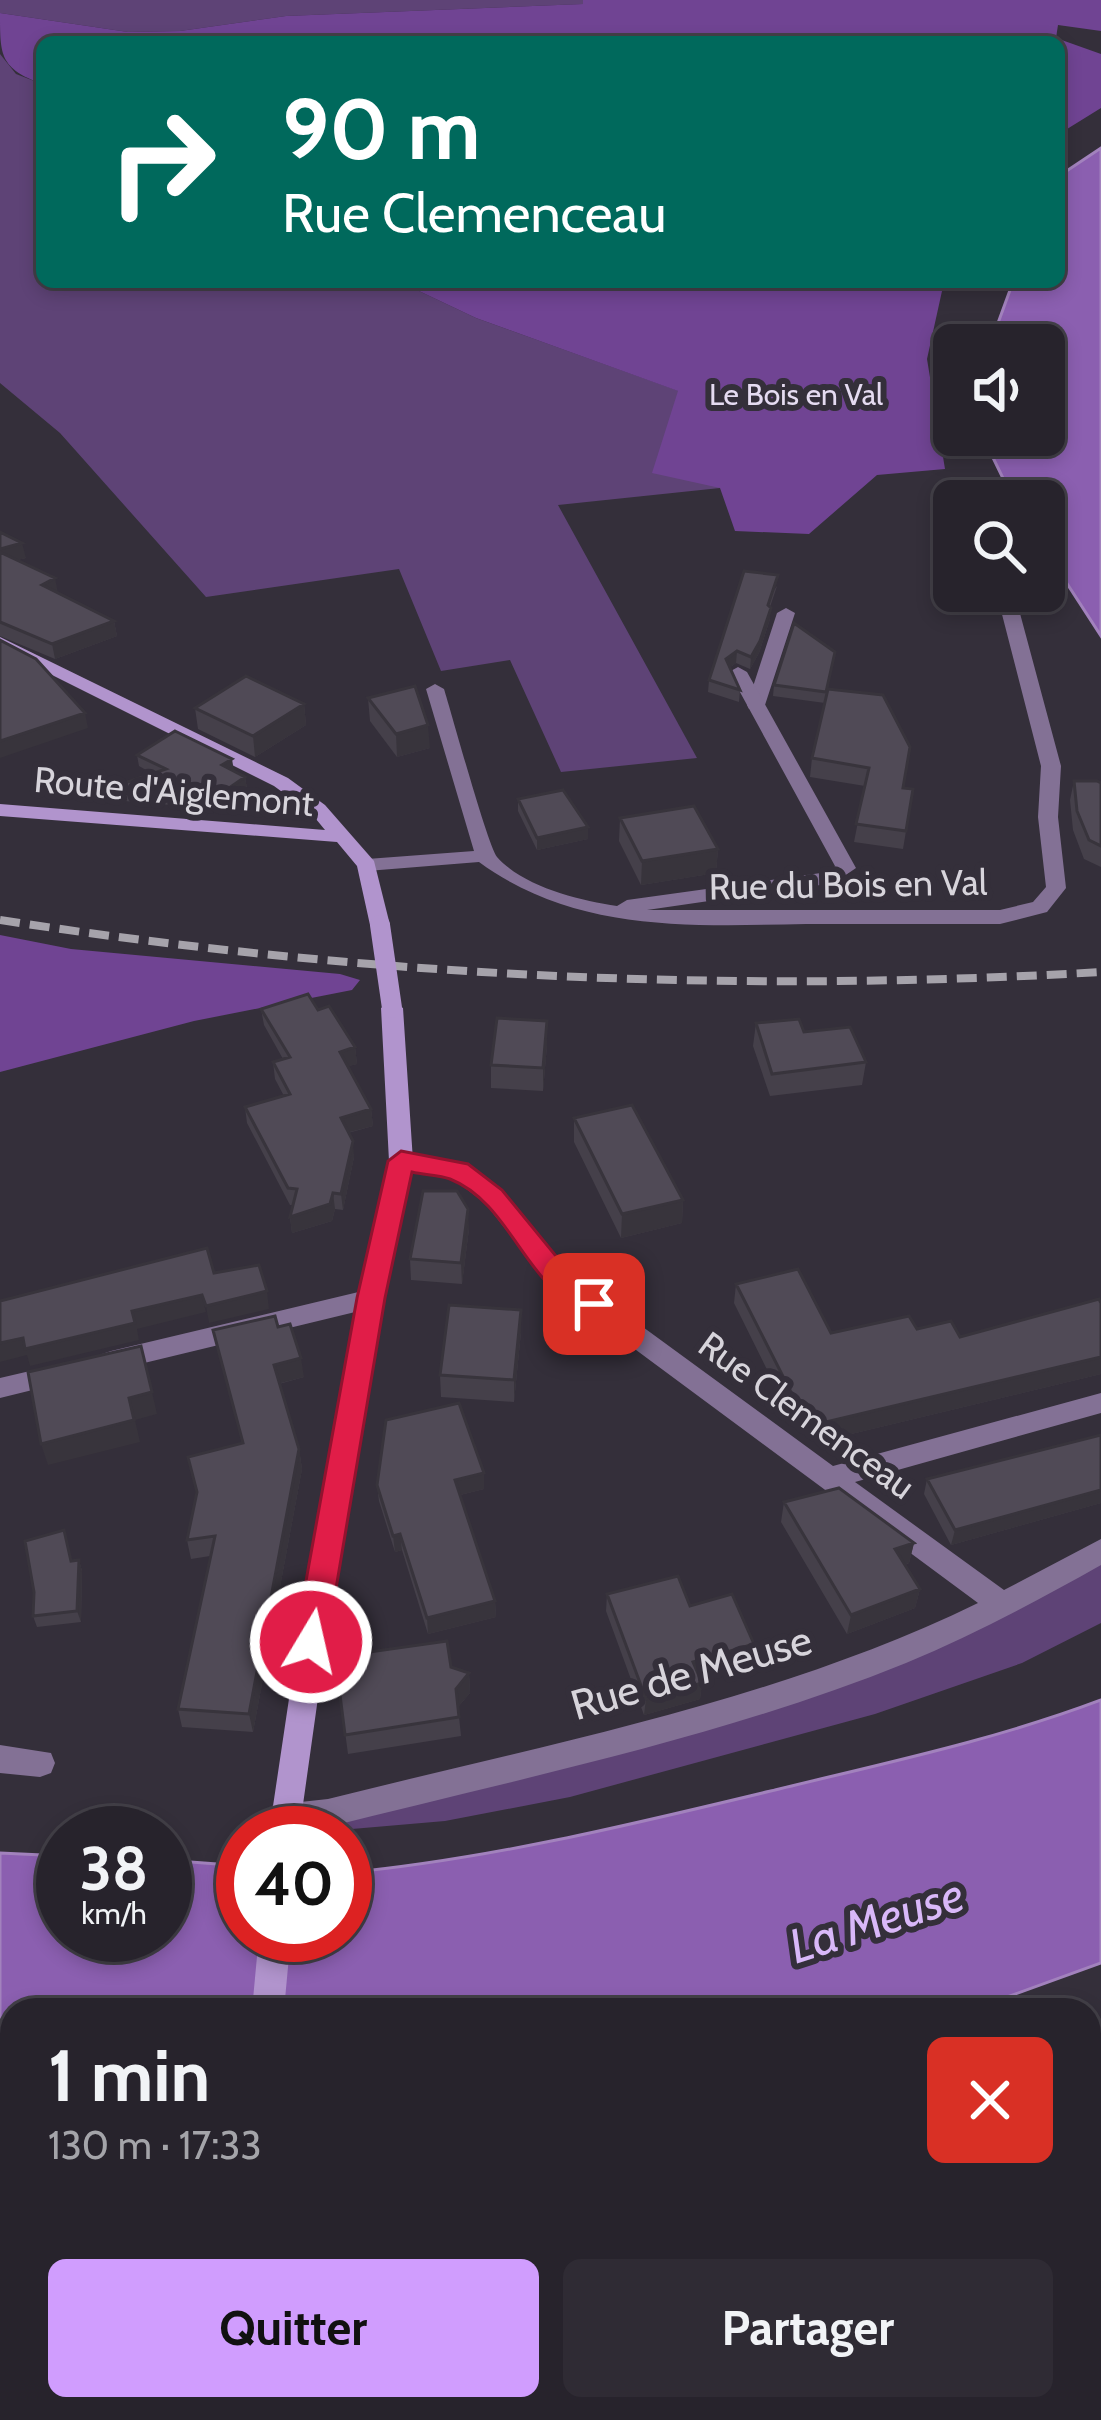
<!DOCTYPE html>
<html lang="fr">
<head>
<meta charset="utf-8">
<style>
	body { margin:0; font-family:Cabin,sans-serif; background:#2f2b34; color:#f1f3f6; height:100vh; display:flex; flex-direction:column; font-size:45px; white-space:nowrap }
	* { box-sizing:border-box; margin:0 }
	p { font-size:39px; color:#a4a4a9 }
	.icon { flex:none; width:66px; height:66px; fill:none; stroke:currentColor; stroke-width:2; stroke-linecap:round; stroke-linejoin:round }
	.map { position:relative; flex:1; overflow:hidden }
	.drawer { position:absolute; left:0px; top:1998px; width:1101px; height:423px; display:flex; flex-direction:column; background:#27232c; border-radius:36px 36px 0 0; box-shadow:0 6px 18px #0003,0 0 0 3px #434048 }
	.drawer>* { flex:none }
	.hud { position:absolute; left:36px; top:36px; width:1029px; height:252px; border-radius:18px; box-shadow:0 6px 18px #0003,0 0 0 3px #434048; background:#00695c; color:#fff; overflow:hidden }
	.buttons { position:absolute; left:933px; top:324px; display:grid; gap:24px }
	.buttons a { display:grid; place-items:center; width:132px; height:132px; border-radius:18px; background:#27232c; box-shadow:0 6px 18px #0003,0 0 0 3px #434048; font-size:60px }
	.speed { position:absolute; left:36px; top:1806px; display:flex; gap:24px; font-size:60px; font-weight:700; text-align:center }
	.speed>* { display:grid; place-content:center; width:156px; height:156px; border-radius:50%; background:#27232c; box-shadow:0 6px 18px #0003,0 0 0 3px #434048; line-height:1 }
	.speed small { font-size:30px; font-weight:400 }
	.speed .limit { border:18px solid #d22; background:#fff; color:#111 }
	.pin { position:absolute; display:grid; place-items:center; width:102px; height:102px; color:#fff; margin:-51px; border-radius:24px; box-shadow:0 6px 18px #0006 }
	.me { position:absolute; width:132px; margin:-66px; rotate:9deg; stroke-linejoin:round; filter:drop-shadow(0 0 9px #0008) }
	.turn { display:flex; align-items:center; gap:42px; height:252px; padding:0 48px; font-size:54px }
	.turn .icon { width:156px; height:156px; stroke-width:2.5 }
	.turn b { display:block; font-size:84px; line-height:102px }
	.round { display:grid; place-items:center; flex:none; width:126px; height:126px; border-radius:18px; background:#2f2b34 }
	.summary { display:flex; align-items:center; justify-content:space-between; height:204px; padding:0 48px }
	h1 { font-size:72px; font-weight:700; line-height:90px }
	.primary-button { display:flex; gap:24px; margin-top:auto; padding:24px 48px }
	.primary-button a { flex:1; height:138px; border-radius:18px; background:#d09dfe; color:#111; font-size:48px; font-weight:700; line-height:138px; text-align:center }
	.primary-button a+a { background:#2f2b34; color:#f1f3f6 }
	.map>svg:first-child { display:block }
</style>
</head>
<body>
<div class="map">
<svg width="1101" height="2420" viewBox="0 0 1101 2420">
	<rect width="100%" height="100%" fill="#342f3a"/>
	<path fill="#5e4376" d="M 0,0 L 583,0 L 584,4 L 286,16 L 180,31 L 128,32 L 0,13 Z
		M 0,54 L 16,74 L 42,84 L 42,282 L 400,282 L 476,318 L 679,391 L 720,488 L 558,505 L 697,758 L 561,772 L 510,660 L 441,671 L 399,569 L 206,597 L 60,433 L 0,383 Z
		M 1101,1551 L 1101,1623 L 1022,1663 L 875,1714 L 570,1797 L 445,1821 L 352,1829 L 328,1813 L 865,1665 Z
		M 391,2409 L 1063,2409 L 1069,2420 L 396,2420 Z"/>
	<path fill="#704493" d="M 583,0 L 1101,0 L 1101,31 L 1058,25 L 1056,38 L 1101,54 L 1101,108 L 1059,134 L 1059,42 L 42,42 L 42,84 C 0,68 0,56 0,13 L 128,32 L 180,31 L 286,16 L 583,4 Z
		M 400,282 L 944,282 L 927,359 L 945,469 L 877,475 L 809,534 L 735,531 L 720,488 L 652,473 L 678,391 L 476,318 Z
		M 0,935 L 71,949 L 340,974 L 360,980 L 352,990 L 194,1021 L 0,1072 Z"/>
	<path fill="#8b5fb0" stroke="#a282bd" stroke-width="3" d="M 1101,148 L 1101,636 L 1044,548 L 1044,501 L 1014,501 L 982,435 L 1044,435 L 1044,345 L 990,345 L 1013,282 L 1059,282 L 1059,176 Z
		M 1101,1700 L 1101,1963 L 996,2001 L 939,2010 L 12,2010 L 12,2083 L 0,2083 L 0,1853 L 63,1856 L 63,1935 L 165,1935 L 165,1860 L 243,1866 L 243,1935 L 345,1935 L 345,1873 C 490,1859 634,1824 775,1790 C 885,1763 995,1740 1101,1700 Z"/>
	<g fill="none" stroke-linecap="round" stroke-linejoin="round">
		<path fill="#837195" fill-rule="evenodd" d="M 786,608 L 795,613 L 765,705 L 763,709 L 749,709 L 747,705 L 777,613 Z
			M 0,1745 L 51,1753 L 55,1763 L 51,1773 L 40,1777 L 0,1773 Z"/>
		<path fill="#837195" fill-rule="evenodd" d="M 996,591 L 1014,591 L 1061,766 L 1058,817 L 1066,888 L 1047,912 L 1000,924 C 935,924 871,924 806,924 C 691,926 576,933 479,862 L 367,871 L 357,865 L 367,859 L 474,851 L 426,689 L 435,684 L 444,689 C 452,715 488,846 497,857 C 524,887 578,900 617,906 L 627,900 L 828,872 L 835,866 L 729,672 L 738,667 L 747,672 L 856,868 L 834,883 L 647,910 L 1000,910 L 1033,902 L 1046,887 L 1038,817 L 1041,766 Z
			M 401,1153 L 467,1165 L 501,1191 L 569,1273 L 833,1466 L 1101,1393 L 1101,1413 L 855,1482 L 1004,1590 L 1101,1539 L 1101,1565 C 1037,1601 974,1635 906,1663 C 721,1738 521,1778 328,1827 L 284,1829 L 273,1825 L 269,1815 L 273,1805 L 328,1799 C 546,1744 775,1702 978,1603 L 551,1287 L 485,1203 L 452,1178 L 393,1167 L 389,1161 Z
			M 371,1289 L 380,1292 L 383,1299 L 380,1306 L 111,1371 L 102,1368 L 98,1361 L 102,1354 L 111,1351 Z
			M 60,1364 L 69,1367 L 73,1374 L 69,1381 L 0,1398 L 0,1378 Z"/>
		<path fill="#b194cd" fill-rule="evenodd" d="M 0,637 L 288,778 L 325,805 L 374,861 L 390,925 L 387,930 L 380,932 L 370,925 L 357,866 L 337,842 L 0,816 L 0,804 L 325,830 L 311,813 L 274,786 L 0,649 Z
			M 392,1001 L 403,1008 L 413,1161 L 383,1299 L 332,1598 L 299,1833 L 269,1833 L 304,1598 L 359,1299 L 389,1161 L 381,1008 Z
			M 259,1935 L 291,1935 L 284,2010 L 252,2010 Z
			M 256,2409 L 320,2409 L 324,2420 L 251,2420 Z"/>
		<path stroke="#a6a3ab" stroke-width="8" stroke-dasharray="20 10" stroke-linecap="butt" d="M 0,920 C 370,977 728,994 1101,972"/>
		<path stroke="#b194cd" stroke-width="20" d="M 380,925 L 392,1008"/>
	</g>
	<path fill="#45404a" d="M 0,532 L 26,558 L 17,560 L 58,593 L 114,621 L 117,636 L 55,659 L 0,636 Z
		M 777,586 L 770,607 L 770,619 L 759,653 L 750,669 L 736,663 L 729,668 L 740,690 L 739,702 L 708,692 L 709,680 Z
		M 835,652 L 825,703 L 773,696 L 774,685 Z
		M 828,689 L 903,788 L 913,789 L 903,849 L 854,842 L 865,786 L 810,777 L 812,758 Z
		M 368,698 L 430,748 L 397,757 L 370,721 Z
		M 304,704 L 306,725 L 255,757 L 198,729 L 195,708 Z
		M 137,755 L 233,771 L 245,777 L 247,789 L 217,809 L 113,800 L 110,788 L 153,774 L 139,766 Z
		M 1074,781 L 1101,783 L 1101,867 L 1084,859 L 1073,830 L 1070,800 Z
		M 518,799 L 588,827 L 588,839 L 537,850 L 518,811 Z
		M 620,818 L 718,849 L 716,873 L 641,885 L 619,841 Z
		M 261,1009 L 318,1010 L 355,1047 L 357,1064 L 348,1066 L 371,1109 L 373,1126 L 348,1133 L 354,1157 L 343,1210 L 335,1209 L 332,1221 L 292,1233 L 290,1217 L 293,1205 L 290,1205 L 247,1123 L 245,1107 L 284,1096 L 275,1079 L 273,1062 L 283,1059 L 264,1025 Z
		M 756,1023 L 804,1032 L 866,1062 L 862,1085 L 770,1096 L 753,1046 Z
		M 547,1045 L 543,1091 L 491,1088 L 491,1065 Z
		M 574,1118 L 683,1200 L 682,1223 L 621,1238 L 574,1142 Z
		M 469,1229 L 462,1284 L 411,1280 L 410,1259 Z
		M 736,1284 L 831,1333 L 917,1329 L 960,1337 L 1101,1303 L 1101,1374 L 822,1441 L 791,1418 L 734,1303 Z
		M 278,1327 L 304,1377 L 279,1384 L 299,1449 L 302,1469 L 253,1732 L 182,1727 L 178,1709 L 210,1556 L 191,1559 L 187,1540 L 242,1443 L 213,1330 Z
		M 521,1332 L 514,1402 L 441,1397 L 440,1375 Z
		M 1101,1435 L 1101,1503 L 951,1545 L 924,1494 L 927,1479 Z
		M 377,1485 L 484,1489 L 460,1495 L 495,1601 L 496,1617 L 428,1634 L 402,1550 L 395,1552 L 379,1501 Z
		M 784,1502 L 914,1543 L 909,1563 L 905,1565 L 920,1589 L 915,1608 L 847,1634 L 781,1522 Z
		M 72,1560 L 79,1560 L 82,1571 L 81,1622 L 37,1627 L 33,1616 Z
		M 607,1594 L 690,1606 L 751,1660 L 699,1676 L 702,1683 L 700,1699 L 644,1715 L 606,1611 Z
		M 451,1667 L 469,1673 L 470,1693 L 458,1707 L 461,1736 L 348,1754 L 338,1679 Z
		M 0,2207 L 12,2208 L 12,2324 L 0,2324 Z"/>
	<path fill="#38343c" d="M 22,543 L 26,558 L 0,564 L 0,549 Z
		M 55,578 L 58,593 L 42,585 Z
		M 771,608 L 770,619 L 759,653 L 750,669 L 751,657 Z
		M 114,621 L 117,636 L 55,659 L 52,644 Z
		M 737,651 L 736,663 L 725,671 L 726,659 Z
		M 304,704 L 306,725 L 255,757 L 253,736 Z
		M 85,713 L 88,728 L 0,758 L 0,741 Z
		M 428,725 L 430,748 L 397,757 L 396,734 Z
		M 232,759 L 234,771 L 222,765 Z
		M 245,777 L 247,789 L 217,809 L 216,797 Z
		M 588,827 L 588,839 L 537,850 L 537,838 Z
		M 718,849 L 716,873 L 641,885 L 642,861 Z
		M 547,1021 L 547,1045 L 543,1091 L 543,1068 Z
		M 355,1047 L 357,1064 L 342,1068 L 340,1052 Z
		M 371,1109 L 373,1126 L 342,1134 L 341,1118 Z
		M 353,1141 L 354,1157 L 343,1210 L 341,1194 Z
		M 333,1193 L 335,1209 L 332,1221 L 292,1233 L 290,1217 Z
		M 683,1200 L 682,1223 L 621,1238 L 622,1214 Z
		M 468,1209 L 469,1229 L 462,1284 L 461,1263 Z
		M 267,1291 L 269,1309 L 209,1323 L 206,1306 Z
		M 202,1295 L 206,1312 L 137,1329 L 139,1340 L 30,1366 L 27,1355 L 0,1362 L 0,1343 Z
		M 521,1310 L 521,1332 L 514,1402 L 514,1380 Z
		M 1101,1357 L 1101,1374 L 822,1441 L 826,1422 Z
		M 301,1358 L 304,1377 L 277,1384 L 274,1365 Z
		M 152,1392 L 157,1414 L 135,1420 L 140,1442 L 48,1465 L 41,1444 L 129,1398 Z
		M 299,1449 L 302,1469 L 253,1732 L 249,1714 Z
		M 484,1473 L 484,1489 L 456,1496 L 455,1480 Z
		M 1101,1490 L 1101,1503 L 951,1545 L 955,1530 Z
		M 400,1534 L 402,1550 L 395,1552 L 393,1536 Z
		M 914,1543 L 909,1563 L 891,1569 L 895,1549 Z
		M 79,1560 L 82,1571 L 81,1622 L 77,1611 Z
		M 920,1589 L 915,1608 L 847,1634 L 851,1615 Z
		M 495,1601 L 496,1617 L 428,1634 L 427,1618 Z
		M 754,1644 L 751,1660 L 691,1678 L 693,1662 Z
		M 469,1673 L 470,1693 L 457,1708 L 456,1689 Z
		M 702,1683 L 700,1699 L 644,1715 L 646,1699 Z
		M 1101,2283 L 1101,2290 L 1089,2299 L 1089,2292 Z"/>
	<path fill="#504a56" stroke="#38343c" stroke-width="3" d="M 0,532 L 22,543 L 0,549 Z
		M 0,552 L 55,578 L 42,585 L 114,621 L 52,644 L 0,622 Z
		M 744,571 L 778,575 L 768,605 L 771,608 L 760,641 L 751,657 L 737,651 L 726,659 L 740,690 L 709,680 Z
		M 794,623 L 835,652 L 826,692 L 774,685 Z
		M 0,640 L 36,659 L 85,713 L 0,741 Z
		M 246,676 L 304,704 L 253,736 L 195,708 Z
		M 415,686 L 428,725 L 396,734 L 368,698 Z
		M 828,689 L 883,695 L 910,747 L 903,788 L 913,789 L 906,831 L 856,824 L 869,768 L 812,758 Z
		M 175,731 L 232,759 L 222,765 L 245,777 L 216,797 L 110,788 L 166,769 L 137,755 Z
		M 1074,781 L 1097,781 L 1101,783 L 1101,846 L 1089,840 L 1077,811 Z
		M 563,790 L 588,827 L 537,838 L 518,799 Z
		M 694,806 L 718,849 L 642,861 L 620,818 Z
		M 308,994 L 318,1010 L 329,1006 L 355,1047 L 340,1052 L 371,1109 L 341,1118 L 353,1141 L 341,1194 L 333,1193 L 330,1204 L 290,1217 L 297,1189 L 288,1188 L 245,1107 L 290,1094 L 273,1062 L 290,1057 L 261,1009 Z
		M 497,1018 L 547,1021 L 543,1068 L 491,1065 Z
		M 799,1019 L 804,1032 L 850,1027 L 866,1062 L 772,1074 L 756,1023 Z
		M 632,1105 L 683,1200 L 622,1214 L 574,1118 Z
		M 423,1191 L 457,1191 L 468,1209 L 461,1263 L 410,1259 Z
		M 207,1248 L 214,1273 L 259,1265 L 267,1291 L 206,1306 L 202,1295 L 132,1311 L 135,1323 L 25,1349 L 23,1338 L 0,1343 L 0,1301 Z
		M 798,1269 L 831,1333 L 909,1316 L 917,1329 L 951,1321 L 960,1337 L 1099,1299 L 1101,1303 L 1101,1357 L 826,1422 L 794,1398 L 736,1284 Z
		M 449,1305 L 521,1310 L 514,1380 L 440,1375 Z
		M 275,1316 L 278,1327 L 290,1324 L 301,1358 L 274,1365 L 299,1449 L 249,1714 L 178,1709 L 215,1536 L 187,1540 L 197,1492 L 188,1457 L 243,1443 L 213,1330 Z
		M 141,1346 L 152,1392 L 129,1398 L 134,1420 L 41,1444 L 28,1372 Z
		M 459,1403 L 484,1473 L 455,1480 L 495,1601 L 427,1618 L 400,1534 L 393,1536 L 377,1485 L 386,1420 Z
		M 1101,1435 L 1101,1490 L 955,1530 L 927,1479 Z
		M 839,1488 L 914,1543 L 895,1549 L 920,1589 L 851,1615 L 784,1502 Z
		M 64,1530 L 71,1561 L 79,1560 L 77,1611 L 33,1616 L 34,1592 L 25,1541 Z
		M 678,1576 L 690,1606 L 732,1594 L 754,1644 L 693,1662 L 702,1683 L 646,1699 L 607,1594 Z
		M 447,1641 L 451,1667 L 469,1673 L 456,1689 L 459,1717 L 345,1735 L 338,1679 L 348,1655 Z
		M 1095,2148 L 1101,2157 L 1101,2283 L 1089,2292 L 1089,2152 Z
		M 0,2207 L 12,2208 L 12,2304 L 0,2304 Z"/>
	<path fill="#e11d48" stroke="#92132f" stroke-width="3" d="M 401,1151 L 468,1164 L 502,1190 L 569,1272 L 608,1304 L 594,1315 C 527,1294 513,1204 450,1179 C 439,1175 424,1175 412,1172 L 385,1298 L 327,1642 L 323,1652 L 311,1656 L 300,1652 L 295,1642 L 357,1298 L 388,1161 Z"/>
	<g text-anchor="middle" stroke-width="12" stroke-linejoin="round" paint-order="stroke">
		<g font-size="30" fill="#e5dbf1" stroke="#342f3a">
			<text x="796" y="405">Le Bois en Val</text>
		</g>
		<g font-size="36" fill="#d7d4db" stroke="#342f3a">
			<text transform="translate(174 791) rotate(5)" y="13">Route d'Aiglemont</text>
			<text transform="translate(848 884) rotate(-1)" y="13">Rue du Bois en Val</text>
			<text transform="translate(807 1415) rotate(36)" y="13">Rue Clemenceau</text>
		</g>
		<g font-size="42" fill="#d7d4db" stroke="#342f3a">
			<text transform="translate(691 1672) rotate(-16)" y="15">Rue de Meuse</text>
		</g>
		<g font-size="48" font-style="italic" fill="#d9b8f9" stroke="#342f3a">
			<text transform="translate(876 1920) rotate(-18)" y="17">La Meuse</text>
		</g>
	</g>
</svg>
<div class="buttons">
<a><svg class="icon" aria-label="sound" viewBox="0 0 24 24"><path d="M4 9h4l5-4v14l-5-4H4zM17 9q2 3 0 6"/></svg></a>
<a><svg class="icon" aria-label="search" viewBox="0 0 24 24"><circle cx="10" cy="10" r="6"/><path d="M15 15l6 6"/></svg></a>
</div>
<div class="speed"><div>38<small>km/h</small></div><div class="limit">40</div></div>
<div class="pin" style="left:594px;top:1304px;background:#d93025"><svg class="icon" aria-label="arrive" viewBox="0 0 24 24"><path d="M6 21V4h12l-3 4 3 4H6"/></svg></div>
<svg class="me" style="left:311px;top:1642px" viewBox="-20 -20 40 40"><circle r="17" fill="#e11d48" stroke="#fff" stroke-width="3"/><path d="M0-11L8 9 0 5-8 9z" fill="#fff"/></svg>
<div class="hud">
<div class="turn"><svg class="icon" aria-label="right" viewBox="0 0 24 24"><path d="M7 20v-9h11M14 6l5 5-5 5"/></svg><div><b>90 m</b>Rue Clemenceau</div></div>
</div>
<section class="drawer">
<div class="summary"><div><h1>1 min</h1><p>130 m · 17:33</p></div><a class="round" style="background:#d93025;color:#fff"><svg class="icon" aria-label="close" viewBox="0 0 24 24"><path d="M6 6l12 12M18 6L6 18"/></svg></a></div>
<div class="primary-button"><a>Quitter</a><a>Partager</a></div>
</section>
</div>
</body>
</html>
